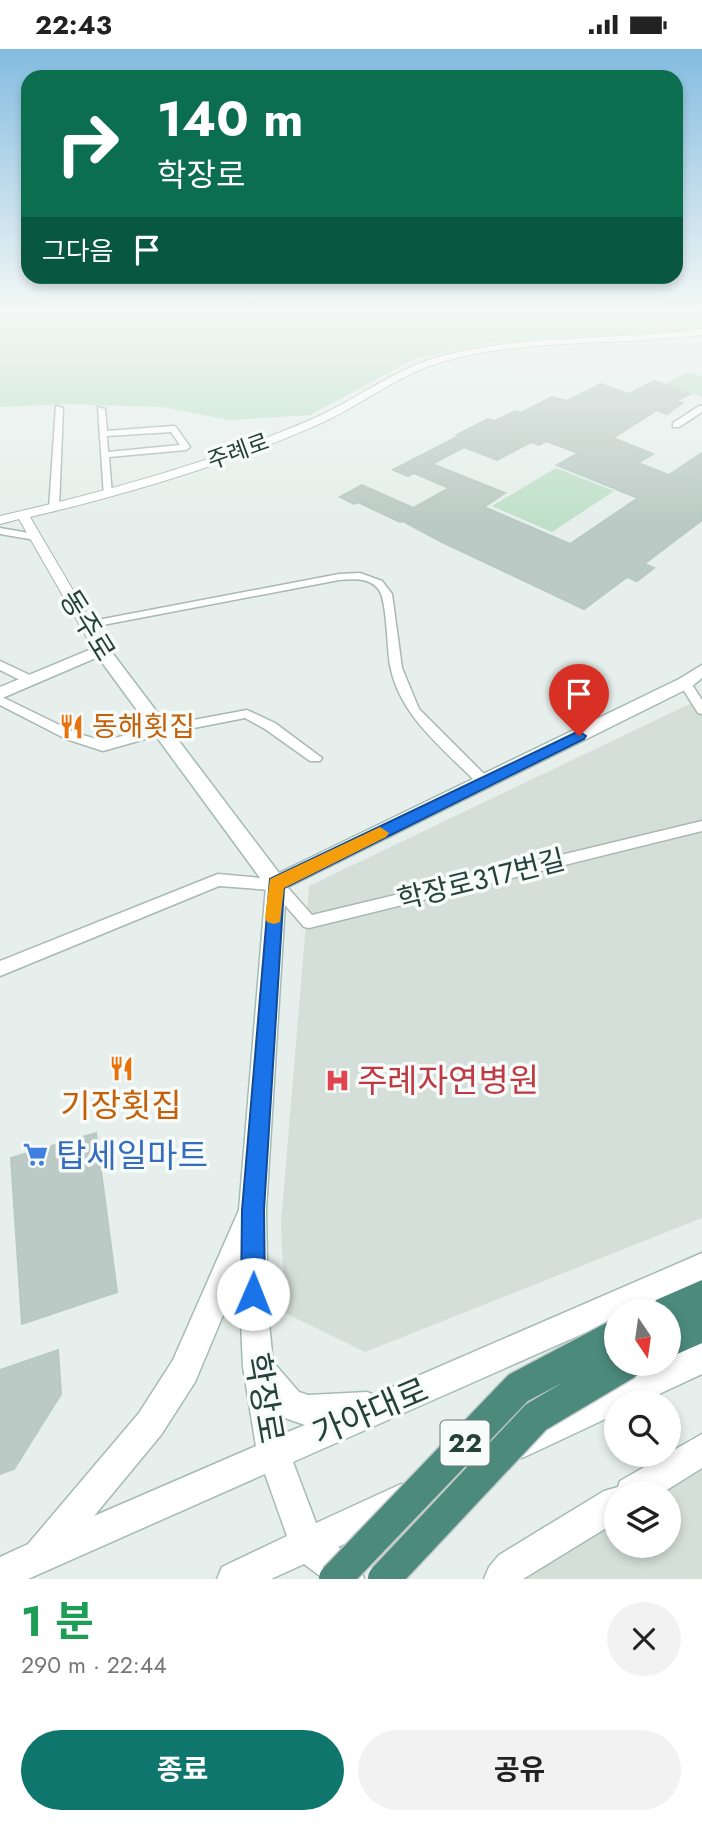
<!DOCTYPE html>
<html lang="ko">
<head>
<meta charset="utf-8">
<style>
	body { margin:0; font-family:Jost,"Noto Sans KR",sans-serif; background:#f2f2f2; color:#222; height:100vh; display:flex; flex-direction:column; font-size:26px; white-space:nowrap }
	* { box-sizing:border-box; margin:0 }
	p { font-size:23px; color:#767676 }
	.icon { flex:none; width:38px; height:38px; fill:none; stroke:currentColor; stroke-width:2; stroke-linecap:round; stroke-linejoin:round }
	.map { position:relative; height:1530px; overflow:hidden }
	.sheet { display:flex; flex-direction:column; background:#fff; flex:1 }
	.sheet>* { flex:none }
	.guide { position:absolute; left:21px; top:21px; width:662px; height:214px; border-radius:21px; box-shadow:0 4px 10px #0003; background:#0b6e4f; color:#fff; overflow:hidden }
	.needle { width:46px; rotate:167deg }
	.tools { position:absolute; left:604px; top:1250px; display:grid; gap:14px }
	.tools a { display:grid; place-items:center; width:77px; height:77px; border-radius:50%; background:#fff; box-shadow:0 4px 10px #0003; font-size:35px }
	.pin { position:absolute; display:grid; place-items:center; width:60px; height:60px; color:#fff; margin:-72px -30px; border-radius:50% 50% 50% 0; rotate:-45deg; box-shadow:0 0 7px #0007 }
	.pin .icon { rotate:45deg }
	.me { position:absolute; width:77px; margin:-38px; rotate:1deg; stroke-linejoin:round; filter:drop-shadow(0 0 5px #0008) }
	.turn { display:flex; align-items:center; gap:24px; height:147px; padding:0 21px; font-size:32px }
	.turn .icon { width:91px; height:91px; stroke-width:2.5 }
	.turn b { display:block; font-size:49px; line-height:60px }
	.then { display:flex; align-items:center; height:66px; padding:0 21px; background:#0003; gap:14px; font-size:26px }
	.round { display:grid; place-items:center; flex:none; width:74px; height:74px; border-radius:37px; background:#f2f2f2 }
	.headline { display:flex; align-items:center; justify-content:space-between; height:119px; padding:0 21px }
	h1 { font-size:42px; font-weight:700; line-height:52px; color:#1e9e55 }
	.action { display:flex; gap:14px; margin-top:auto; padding:14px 21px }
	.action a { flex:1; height:80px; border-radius:42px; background:#0f766e; color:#fff; font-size:28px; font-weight:700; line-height:80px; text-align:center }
	.action a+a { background:#f2f2f2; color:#222 }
	.status { display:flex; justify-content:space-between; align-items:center; height:49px; padding:0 35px; background:#fff; direction:ltr }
	.status svg { height:19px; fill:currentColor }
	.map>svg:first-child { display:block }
</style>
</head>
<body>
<div class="status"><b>22:43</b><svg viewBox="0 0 49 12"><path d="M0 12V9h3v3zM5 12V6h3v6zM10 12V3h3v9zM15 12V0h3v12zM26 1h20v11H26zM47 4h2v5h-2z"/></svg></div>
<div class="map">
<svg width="702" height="1530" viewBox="0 0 702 1530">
	<rect width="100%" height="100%" fill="#e6efeb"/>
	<path fill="#d4dfda" d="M 702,649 L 702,1169 L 365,1303 L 285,1264 L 281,1174 L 309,837 Z
		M 702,1416 L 702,1530 L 523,1530 L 558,1501 L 616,1466 L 616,1496 L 668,1496 L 668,1444 L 654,1444 Z"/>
	<path fill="#bfe0c8" d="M 0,260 L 702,260 L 702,277 L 683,281 L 493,294 L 416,309 L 310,366 L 230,371 L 162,358 L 64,355 L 0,358 Z
		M 689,323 L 702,327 L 702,348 L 665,335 Z
		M 556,419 L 614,442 L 552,483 L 492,457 Z"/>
	<path fill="#bbcac4" stroke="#b8c9c2" stroke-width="2" fill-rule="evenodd" d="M 654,332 L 690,345 L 676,352 L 682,354 L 667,365 L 657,361 L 613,389 L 653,405 L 638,414 L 669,426 L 702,404 L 702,471 L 644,515 L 654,519 L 637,532 L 627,528 L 584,560 L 440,492 L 403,472 L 400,473 L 358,453 L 354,455 L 340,448 L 362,436 L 413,459 L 449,439 L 414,424 L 408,427 L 393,421 L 459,387 L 457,386 L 488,370 L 495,372 L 515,362 L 521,364 L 552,348 L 567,352 L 601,335 L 629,345 ZM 546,392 L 578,404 L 557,416 L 638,449 L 570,495 L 484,458 L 505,444 L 432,415 L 464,398 L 497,411 L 531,393 L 539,396 Z
		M 96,1084 L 117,1243 L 22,1275 L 11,1109 Z
		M 58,1301 L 61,1345 L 14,1420 L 0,1425 L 0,1321 Z"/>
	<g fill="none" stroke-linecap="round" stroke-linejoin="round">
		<defs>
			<path id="minor" d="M 56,357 L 63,359 L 59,459 L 54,462 L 49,459 Z
				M 699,357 L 702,357 L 702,363 L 679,378 L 673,378 L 673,374 Z
				M 98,358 L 105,360 L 107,382 L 173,377 L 176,378 L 190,398 L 186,401 L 109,408 L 112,446 L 104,448 ZM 171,383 L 180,396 L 108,403 L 107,387 Z
				M 0,479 L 35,485 L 40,488 L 35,491 L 0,485 Z
				M 360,524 L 382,532 L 392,545 L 402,619 L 419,660 L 489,730 L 491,733 L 489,736 L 479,736 C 445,701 399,667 390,616 C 387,600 387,552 379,541 C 370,528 353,530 339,531 L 87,579 L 81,576 L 87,573 L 339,525 Z
				M 0,612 L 34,628 L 36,631 L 30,635 L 26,634 L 0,621 Z
				M 685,630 L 689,631 L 702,651 L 702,665 L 698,664 L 679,634 Z
				M 0,647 L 76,684 L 103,692 L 161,677 L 247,661 L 275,674 L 322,709 L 320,712 L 310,712 L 265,680 L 245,669 L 163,685 L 103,702 L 66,690 L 0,656 Z
				M 702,772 L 702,782 L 309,879 L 304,878 L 272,841 L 219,837 L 0,927 L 0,912 L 218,825 L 281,831 L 312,866 Z"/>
			<path id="tertiary" d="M 702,280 L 702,286 C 617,297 528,289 445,312 C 398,325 361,357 317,376 C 225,416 128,445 30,468 L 108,601 L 106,604 L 96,604 L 94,601 L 19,470 L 0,475 L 0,467 C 105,443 210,414 310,371 C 353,353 392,321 438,308 C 524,284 614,292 702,280 Z"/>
			<path id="secondary" d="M 101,596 L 107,597 L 279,824 L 679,630 L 702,616 L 702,629 L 691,638 L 286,839 L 266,1161 L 268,1264 L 273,1313 L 299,1343 L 308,1346 L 367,1343 L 374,1346 L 702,1204 L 702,1232 L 635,1262 L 616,1262 L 616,1270 L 293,1413 L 316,1474 L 401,1435 L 413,1439 L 417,1451 L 413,1463 L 338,1498 L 360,1515 L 364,1530 L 324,1530 L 304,1515 L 271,1530 L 217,1530 L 222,1518 L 287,1487 L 265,1425 L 28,1530 L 0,1530 L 0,1508 L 28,1495 L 139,1364 L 173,1311 L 239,1161 L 266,837 L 98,608 L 0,650 L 0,638 ZM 239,1228 L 243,1318 L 256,1397 L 94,1467 L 161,1386 L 195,1333 ZM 282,1368 L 305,1376 L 285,1384 Z
				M 702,1294 L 702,1325 L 642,1353 L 616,1353 L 616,1365 L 533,1404 L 522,1409 L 511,1404 L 506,1393 L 511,1382 L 657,1314 L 668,1314 L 668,1309 Z
				M 702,1385 L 702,1419 L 662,1444 L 616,1444 L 616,1473 L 523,1530 L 484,1530 L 489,1518 L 499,1506 L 604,1442 L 618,1438 L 620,1432 Z"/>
			<path id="trunk" d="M 702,1231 L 702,1294 L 668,1309 L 668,1262 L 651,1262 L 656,1251 Z"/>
		</defs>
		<use href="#minor" stroke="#a8b8b2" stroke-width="3"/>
		<use href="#tertiary" stroke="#a8b8b2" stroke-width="2"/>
		<use href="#secondary" stroke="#a4bbb3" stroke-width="3"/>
		<use href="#trunk" stroke="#c2cac8" stroke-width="3"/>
		<use href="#minor" fill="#fff" fill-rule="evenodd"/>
		<use href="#tertiary" fill="#fff" fill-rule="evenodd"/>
		<use href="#secondary" fill="#fff" fill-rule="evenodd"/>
		<use href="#trunk" fill="#4c8a7c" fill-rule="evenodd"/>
		<defs>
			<path id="trunk-bridge" d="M 335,1530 L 518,1339 L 616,1287
				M 384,1530 L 536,1368 L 627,1314"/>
		</defs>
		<use href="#trunk-bridge" stroke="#c2cac8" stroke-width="35" stroke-linecap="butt"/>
		<use href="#trunk-bridge" stroke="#4c8a7c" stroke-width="32"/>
	</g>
	<linearGradient id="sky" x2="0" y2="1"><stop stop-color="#84bce0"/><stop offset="0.55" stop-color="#f4f8f6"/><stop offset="1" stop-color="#f4f8f6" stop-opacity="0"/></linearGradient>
	<rect width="702" height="474" fill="url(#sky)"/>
	<path fill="#1a73e8" stroke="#114b97" stroke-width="2" d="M 579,682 L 586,687 L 584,690 L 284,839 L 264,1161 L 265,1245 L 261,1253 L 253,1256 L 244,1253 L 241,1245 L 242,1161 L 270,830 Z"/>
	<path fill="#f59e0b" d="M 380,778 L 389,784 L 386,788 L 284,839 L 280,873 L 274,875 L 267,873 L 265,868 L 270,830 Z"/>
	<defs>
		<symbol id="restaurant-bare" viewBox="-9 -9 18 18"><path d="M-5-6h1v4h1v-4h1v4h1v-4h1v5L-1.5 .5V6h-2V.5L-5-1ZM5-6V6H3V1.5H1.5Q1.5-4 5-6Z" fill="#e8710a" stroke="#f7fbf9" stroke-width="2.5" paint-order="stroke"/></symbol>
		<symbol id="hospital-bare" viewBox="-9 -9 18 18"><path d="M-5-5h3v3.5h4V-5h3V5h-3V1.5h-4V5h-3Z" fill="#e0444e" stroke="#f7fbf9" stroke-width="2.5" paint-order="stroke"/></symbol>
		<symbol id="supermarket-bare" viewBox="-9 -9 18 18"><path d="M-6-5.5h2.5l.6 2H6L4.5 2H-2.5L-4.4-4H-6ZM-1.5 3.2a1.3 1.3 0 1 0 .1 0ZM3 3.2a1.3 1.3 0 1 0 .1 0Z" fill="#3f7fe0" stroke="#f7fbf9" stroke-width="2.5" paint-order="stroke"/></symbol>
	</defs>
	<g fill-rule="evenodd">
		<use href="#restaurant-bare" x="54" y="660" width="35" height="35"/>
		<use href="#restaurant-bare" x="104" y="1002" width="35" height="35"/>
		<use href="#hospital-bare" x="320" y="1014" width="35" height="35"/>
		<use href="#supermarket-bare" x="18" y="1088" width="35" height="35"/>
	</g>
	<g text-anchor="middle" stroke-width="7" stroke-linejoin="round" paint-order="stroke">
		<g font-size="23" fill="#24423a" stroke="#f7fbf9">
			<text transform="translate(238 402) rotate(-20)" y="8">주례로</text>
		</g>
		<rect fill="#f7fbf9" stroke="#637a73" stroke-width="2" x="440.5" y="1371.5" width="49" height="45" rx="5"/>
		<g font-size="26" font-weight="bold" fill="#24423a">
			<text x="465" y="1403">22</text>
		</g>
		<g font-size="28" fill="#24423a" stroke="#f7fbf9">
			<text transform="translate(88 576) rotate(58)" y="10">동주로</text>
			<text transform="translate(481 830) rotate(-14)" y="10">학장로317번길</text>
		</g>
		<g font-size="28" fill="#c56008" stroke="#f7fbf9" text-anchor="start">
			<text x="92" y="687">동해횟집</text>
		</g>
		<g font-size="33" fill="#be3a42" stroke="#f7fbf9" text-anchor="start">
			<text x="357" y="1043">주례자연병원</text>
		</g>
		<g font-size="33" fill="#c56008" stroke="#f7fbf9">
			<text x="121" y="1068">기장횟집</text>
		</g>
		<g font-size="33" fill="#366cbe" stroke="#f7fbf9" text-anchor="start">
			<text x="56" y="1118">탑세일마트</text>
		</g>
		<g font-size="33" fill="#24423a" stroke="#f7fbf9">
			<text transform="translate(265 1349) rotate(80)" y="12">학장로</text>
			<text transform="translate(370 1362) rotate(-23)" y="12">가야대로</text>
		</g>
	</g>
</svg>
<div class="tools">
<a><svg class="needle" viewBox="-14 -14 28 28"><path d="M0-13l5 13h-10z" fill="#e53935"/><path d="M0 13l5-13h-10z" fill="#767676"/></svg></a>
<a><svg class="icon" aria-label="search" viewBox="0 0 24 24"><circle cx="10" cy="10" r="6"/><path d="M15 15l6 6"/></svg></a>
<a><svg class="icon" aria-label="layers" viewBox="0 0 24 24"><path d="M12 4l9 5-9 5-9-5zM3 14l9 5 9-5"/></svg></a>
</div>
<div class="pin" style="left:579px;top:687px;background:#d93025"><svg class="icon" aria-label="arrive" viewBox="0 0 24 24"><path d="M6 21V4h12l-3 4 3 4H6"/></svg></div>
<svg class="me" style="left:253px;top:1245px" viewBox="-20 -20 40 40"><circle r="19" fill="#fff"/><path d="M0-13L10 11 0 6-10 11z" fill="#1a73e8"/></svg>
<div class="guide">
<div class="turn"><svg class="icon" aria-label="right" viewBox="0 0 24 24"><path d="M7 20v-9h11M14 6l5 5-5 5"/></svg><div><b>140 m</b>학장로</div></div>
<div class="then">그다음<svg class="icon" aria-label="arrive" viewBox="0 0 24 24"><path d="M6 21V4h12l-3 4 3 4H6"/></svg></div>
</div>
</div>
<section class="sheet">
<div class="headline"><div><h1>1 분</h1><p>290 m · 22:44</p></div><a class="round"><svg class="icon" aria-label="close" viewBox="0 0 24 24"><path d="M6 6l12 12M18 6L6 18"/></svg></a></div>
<div class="action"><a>종료</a><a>공유</a></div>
</section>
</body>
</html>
